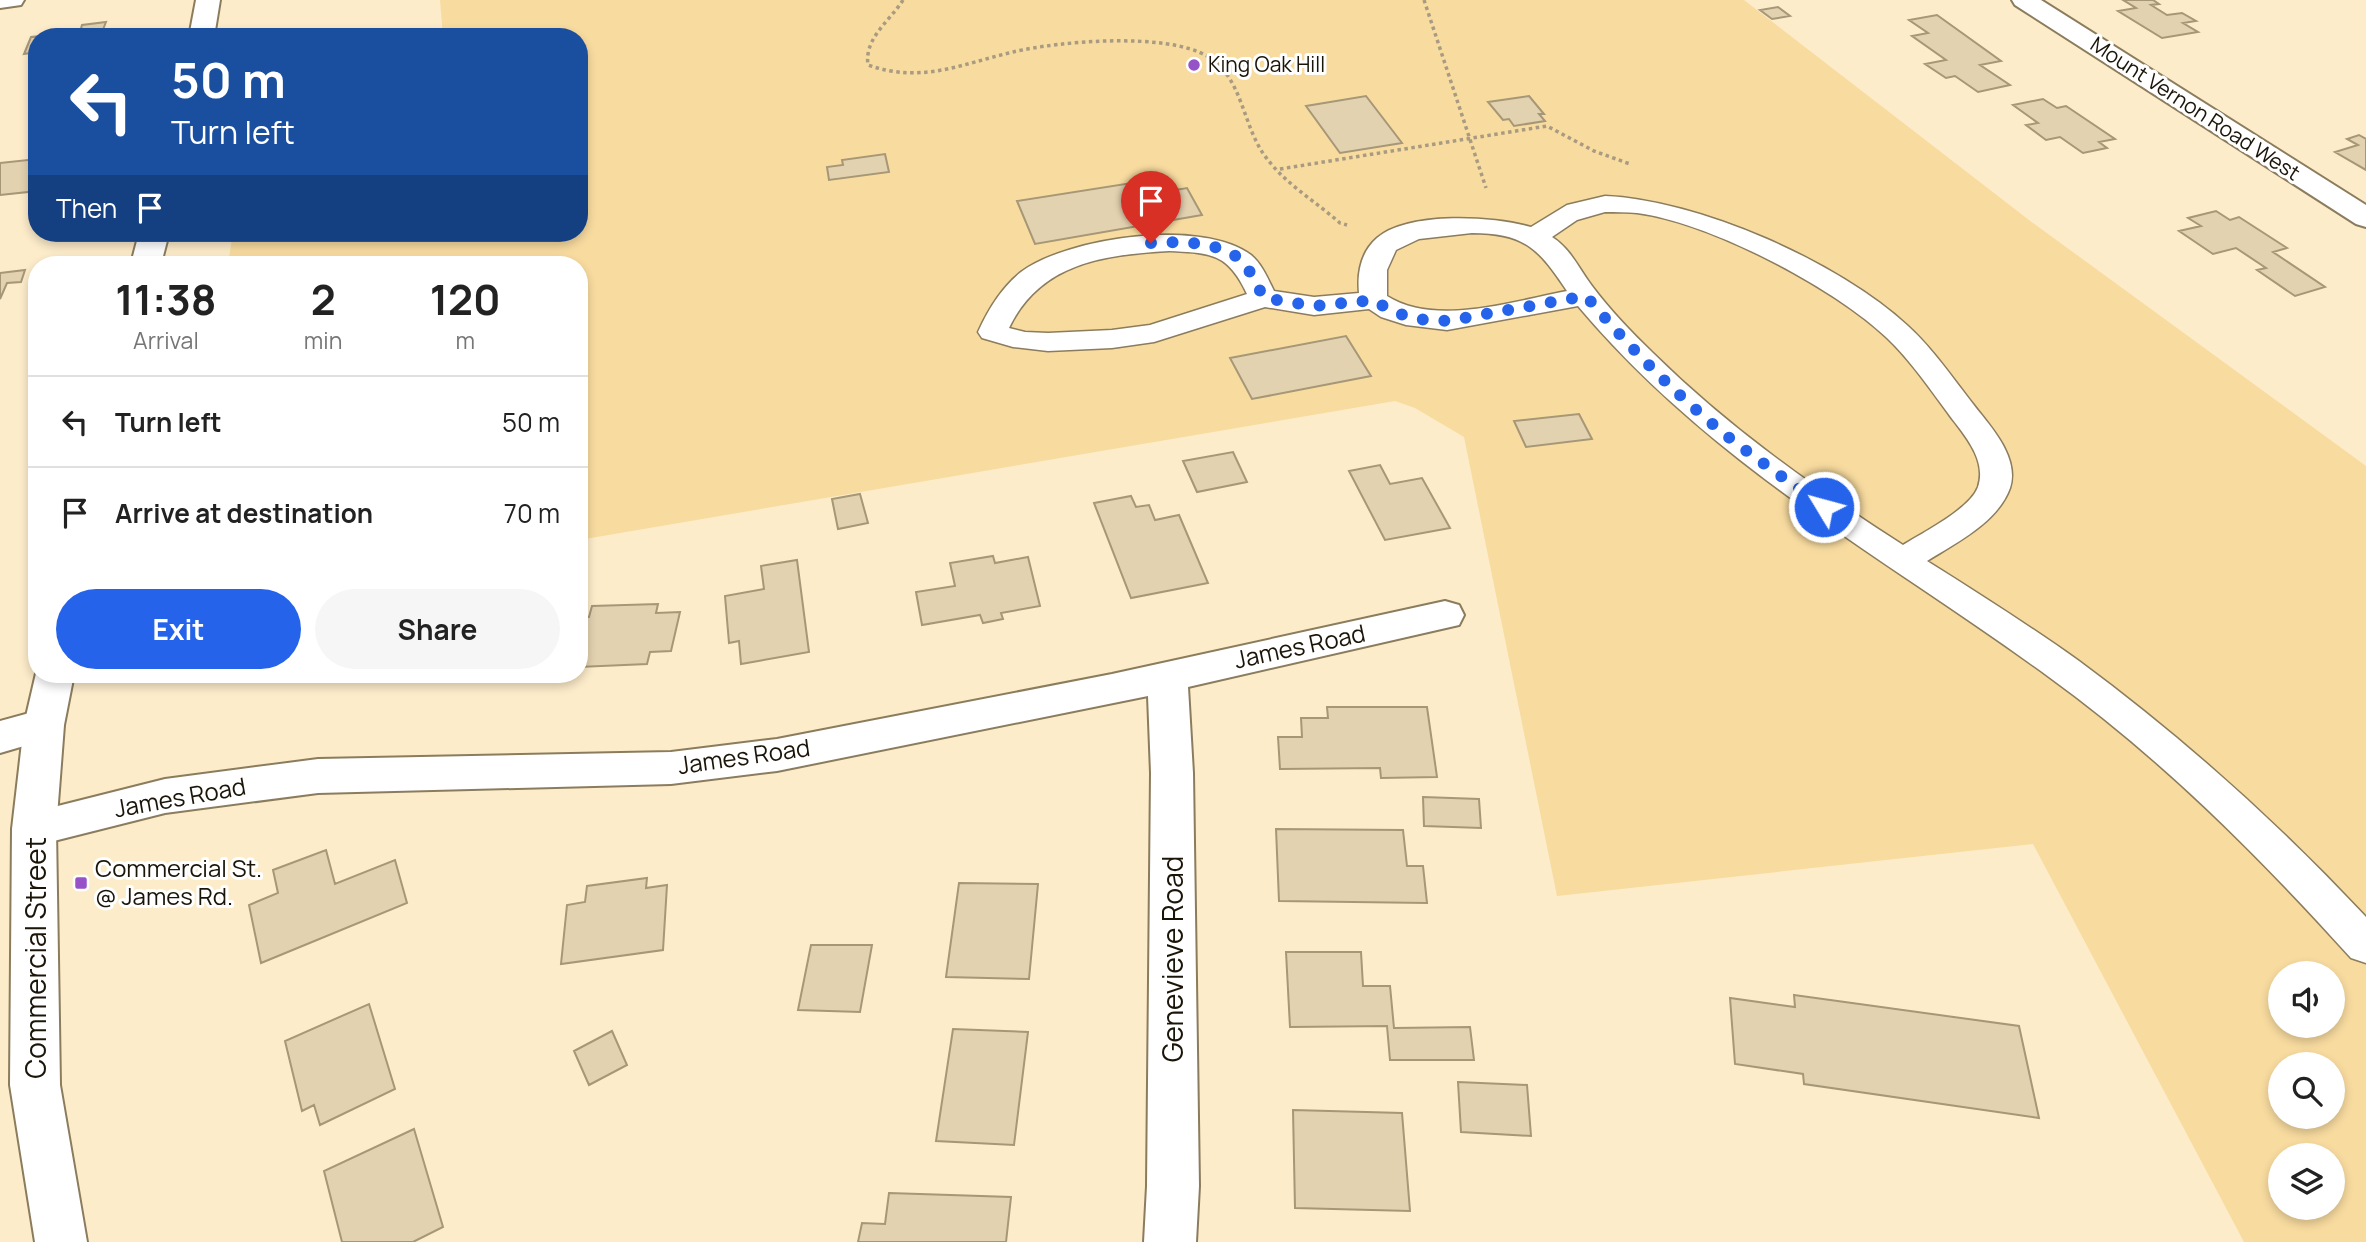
<!DOCTYPE html>
<html lang="en">
<head>
<meta charset="utf-8">
<style>
	body { margin:0; font-family:Manrope,sans-serif; background:#f6f6f6; color:#222; height:100vh; display:flex; flex-direction:column; font-size:26px; white-space:nowrap }
	* { box-sizing:border-box; margin:0 }
	p { font-size:23px; color:#767676 }
	.icon { flex:none; width:38px; height:38px; fill:none; stroke:currentColor; stroke-width:2; stroke-linecap:round; stroke-linejoin:round }
	.map { position:relative; flex:1; overflow:hidden }
	.sheet { position:absolute; left:28px; top:256px; width:560px; height:427px; display:flex; flex-direction:column; background:#fff; border-radius:28px; box-shadow:0 4px 10px #0003 }
	.sheet>* { flex:none }
	.guide { position:absolute; left:28px; top:28px; width:560px; height:214px; border-radius:28px; box-shadow:0 4px 10px #0003; background:#1a4fa0; color:#fff; overflow:hidden }
	.buttons { position:absolute; left:2268px; top:961px; display:grid; gap:14px }
	.buttons a { display:grid; place-items:center; width:77px; height:77px; border-radius:50%; background:#fff; box-shadow:0 4px 10px #0003; font-size:35px }
	.pin { position:absolute; display:grid; place-items:center; width:60px; height:60px; color:#fff; margin:-72px -30px; border-radius:50% 50% 50% 0; rotate:-45deg; box-shadow:0 0 7px #0007 }
	.pin .icon { rotate:45deg }
	.me { position:absolute; width:77px; margin:-38px; rotate:307deg; stroke-linejoin:round; filter:drop-shadow(0 0 5px #0008) }
	.turn { display:flex; align-items:center; gap:24px; height:147px; padding:0 28px; font-size:32px }
	.turn .icon { width:91px; height:91px; stroke-width:2.5 }
	.turn b { display:block; font-size:49px; line-height:60px }
	.then { display:flex; align-items:center; height:66px; padding:0 28px; background:#0003; gap:14px; font-size:26px }
	.eta { display:flex; justify-content:space-evenly; align-items:center; height:119px; text-align:center }
	.eta b { font-size:42px; font-weight:700; line-height:49px }
	.cta { display:flex; gap:14px; margin-top:auto; padding:14px 28px }
	.cta a { flex:1; height:80px; border-radius:42px; background:#2563eb; color:#fff; font-size:28px; font-weight:700; line-height:80px; text-align:center }
	.cta a+a { background:#f6f6f6; color:#222 }
	ul { padding:0; list-style:none }
	li { display:flex; align-items:center; gap:21px; height:91px; padding:0 28px; border-top:2px solid #e0e0e0 }
	li div { flex:1 }
	li b { display:block; font-size:26px }
	li em { font-style:normal }
	.map>svg:first-child { display:block }
</style>
</head>
<body>
<div class="map">
<svg width="2366" height="1242" viewBox="0 0 2366 1242">
	<rect width="100%" height="100%" fill="#fdecca"/>
	<path fill="#f8db9f" fill-rule="evenodd" d="M 440,0 L 1744,0 L 2029,220 L 2366,466 L 2366,1242 L 2244,1242 L 2033,844 L 1557,896 L 1464,437 L 1415,408 L 1395,401 L 579,540 L 579,264 L 228,264 L 233,233 L 579,233 L 579,37 L 443,37 ZM 2280,973 L 2333,973 L 2333,1026 L 2280,1026 ZM 2280,1064 L 2333,1064 L 2333,1116 L 2280,1116 ZM 2280,1155 L 2333,1155 L 2333,1208 L 2280,1208 Z"/>
	<path fill="#e3d2b0" stroke="#a69777" stroke-width="2" d="M 2123,0 L 2153,0 L 2159,4 L 2151,5 L 2167,15 L 2182,13 L 2196,21 L 2183,23 L 2198,32 L 2162,38 L 2118,11 L 2136,8 Z
		M 1778,7 L 1790,16 L 1772,19 L 1760,10 Z
		M 1937,15 L 2001,61 L 1980,65 L 2010,85 L 1978,92 L 1955,76 L 1946,78 L 1925,64 L 1946,60 L 1912,36 L 1928,33 L 1909,20 Z
		M 106,22 L 100,37 L 37,37 L 37,52 L 24,54 L 31,37 L 80,32 L 82,25 Z
		M 1366,96 L 1402,143 L 1340,153 L 1306,106 Z
		M 1529,96 L 1544,114 L 1539,114 L 1545,121 L 1514,126 L 1509,119 L 1503,120 L 1488,102 Z
		M 2043,99 L 2057,108 L 2066,106 L 2115,139 L 2099,142 L 2107,148 L 2083,153 L 2060,137 L 2046,140 L 2026,125 L 2038,123 L 2013,105 Z
		M 2359,135 L 2366,139 L 2366,170 L 2335,152 L 2358,145 L 2347,139 Z
		M 885,154 L 889,172 L 829,180 L 827,167 L 843,165 L 842,160 Z
		M 37,159 L 37,191 L 0,195 L 0,163 Z
		M 1157,179 L 1164,192 L 1187,188 L 1202,215 L 1035,244 L 1017,201 Z
		M 2216,211 L 2230,220 L 2239,217 L 2287,248 L 2273,252 L 2325,287 L 2295,296 L 2257,270 L 2266,268 L 2236,248 L 2213,254 L 2179,231 L 2201,226 L 2188,218 Z
		M 25,270 L 21,282 L 7,283 L 0,299 L 0,273 Z
		M 1346,336 L 1371,376 L 1252,399 L 1230,358 Z
		M 1579,414 L 1592,439 L 1526,447 L 1514,421 Z
		M 1233,452 L 1247,482 L 1197,492 L 1183,461 Z
		M 1380,465 L 1390,484 L 1422,478 L 1450,528 L 1385,540 L 1349,471 Z
		M 860,494 L 868,523 L 838,529 L 832,499 Z
		M 1131,496 L 1136,507 L 1149,505 L 1155,520 L 1179,515 L 1208,583 L 1131,598 L 1094,503 Z
		M 993,556 L 995,563 L 1028,557 L 1040,606 L 1001,613 L 1003,619 L 983,623 L 980,615 L 922,625 L 916,592 L 955,586 L 950,563 Z
		M 797,560 L 809,652 L 741,664 L 739,641 L 729,643 L 725,596 L 764,589 L 761,566 Z
		M 658,604 L 656,613 L 680,612 L 671,651 L 650,652 L 647,664 L 579,667 L 579,617 L 589,617 L 592,606 Z
		M 212,674 L 314,674 L 313,677 L 234,681 L 237,674 L 211,676 Z
		M 1327,707 L 1427,707 L 1437,777 L 1381,778 L 1380,768 L 1280,769 L 1278,737 L 1302,737 L 1301,718 L 1328,718 Z
		M 1423,797 L 1479,799 L 1481,828 L 1424,826 Z
		M 1276,829 L 1403,830 L 1407,866 L 1423,866 L 1427,903 L 1279,901 Z
		M 326,850 L 335,884 L 395,860 L 407,903 L 261,963 L 249,905 L 278,893 L 273,870 Z
		M 647,878 L 646,888 L 667,885 L 663,950 L 561,964 L 567,905 L 585,902 L 587,886 Z
		M 959,883 L 1038,884 L 1029,979 L 946,977 Z
		M 811,945 L 872,945 L 860,1012 L 798,1010 Z
		M 1286,952 L 1361,952 L 1363,986 L 1390,986 L 1394,1028 L 1470,1027 L 1474,1060 L 1390,1060 L 1387,1026 L 1290,1027 Z
		M 1794,995 L 2019,1026 L 2039,1118 L 1804,1084 L 1803,1074 L 1735,1064 L 1730,998 L 1795,1007 Z
		M 369,1004 L 395,1089 L 320,1125 L 314,1105 L 302,1111 L 285,1041 Z
		M 953,1029 L 1028,1032 L 1014,1145 L 936,1141 Z
		M 612,1031 L 627,1065 L 589,1085 L 574,1051 Z
		M 1458,1082 L 1527,1085 L 1531,1136 L 1461,1132 Z
		M 1293,1110 L 1402,1113 L 1410,1211 L 1295,1208 Z
		M 414,1129 L 443,1227 L 413,1242 L 342,1242 L 324,1171 Z
		M 889,1193 L 1011,1197 L 1006,1242 L 858,1242 L 862,1223 L 885,1224 Z"/>
	<g fill="none" stroke-linecap="round" stroke-linejoin="round">
		<defs>
			<path id="lane" d="M 1605,196 C 1699,200 1839,262 1908,326 C 1933,349 1952,377 1973,404 C 1990,426 2020,457 2010,488 C 1998,522 1956,543 1927,561 C 1978,593 2030,626 2079,661 C 2182,737 2278,823 2366,917 L 2366,963 L 2351,958 C 2259,856 2161,758 2049,677 C 1883,556 1714,467 1578,306 L 1447,330 L 1406,325 L 1381,317 L 1369,309 L 1314,315 L 1265,307 L 1154,342 L 1112,348 L 1048,351 L 1013,347 L 982,338 L 978,332 C 988,310 1002,287 1021,272 C 1068,237 1203,218 1251,255 C 1262,264 1268,279 1274,291 L 1314,297 L 1359,293 C 1357,273 1361,252 1377,238 C 1408,211 1494,216 1531,227 L 1567,205 ZM 1605,212 C 1615,212 1626,212 1637,213 C 1711,223 1833,287 1887,338 C 1911,361 1930,389 1950,416 C 1965,436 1987,460 1978,487 C 1970,509 1922,533 1903,545 C 1814,488 1728,427 1653,353 C 1632,333 1610,310 1592,286 C 1579,269 1571,249 1552,237 L 1577,220 ZM 1472,233 C 1525,233 1539,249 1567,291 C 1513,301 1436,327 1387,296 L 1387,270 L 1396,250 L 1419,239 ZM 1169,251 C 1211,253 1228,253 1247,294 L 1150,325 L 1112,330 L 1048,333 L 1025,332 L 1009,328 C 1040,263 1103,255 1169,251 Z"/>
			<path id="street" d="M 0,0 L 24,0 L 21,5 L 0,8 Z
				M 2012,0 L 2041,0 L 2366,205 L 2366,227 L 2356,224 L 2015,5 Z
				M 1445,601 L 1459,605 L 1464,615 L 1459,625 L 1188,687 L 1193,773 L 1199,1186 L 1196,1242 L 1144,1242 L 1147,1186 L 1151,773 L 1148,696 L 777,771 L 671,784 L 318,793 L 165,813 L 34,846 L 19,841 L 12,829 L 19,817 L 34,812 L 165,779 L 318,759 L 671,752 L 777,739 L 1112,674 Z
				M 44,709 L 58,714 L 64,725 L 58,736 L 0,753 L 0,721 Z"/>
			<path id="secondary" d="M 196,0 L 220,0 L 214,37 L 189,37 Z
				M 139,233 L 169,233 L 161,264 L 131,264 Z
				M 37,669 L 37,674 L 74,674 L 64,725 L 56,829 L 60,1085 L 87,1242 L 35,1242 L 10,1085 L 12,829 L 24,725 Z"/>
		</defs>
		<use href="#lane" stroke="#8b7c5d" stroke-width="3"/>
		<use href="#street" stroke="#8b7c5d" stroke-width="4"/>
		<use href="#secondary" stroke="#8b7c5d" stroke-width="4"/>
		<path stroke="#a89b81" stroke-width="3.5" stroke-dasharray="3.5 3.5" stroke-linecap="butt" d="M 903,0 C 890,21 864,38 868,65 C 922,84 961,64 1013,52 C 1059,41 1166,32 1207,56 C 1243,77 1242,125 1265,156 C 1284,183 1315,201 1340,223 L 1347,225
			M 1424,0 L 1486,188
			M 1280,169 L 1547,126 L 1594,151 L 1630,164"/>
		<use href="#lane" fill="#fff" fill-rule="evenodd"/>
		<use href="#street" fill="#fff" fill-rule="evenodd"/>
		<use href="#secondary" fill="#fff" fill-rule="evenodd"/>
	</g>
	<g fill="none" stroke-linecap="round" stroke-linejoin="round">
		<path stroke="#2563eb" stroke-width="12" stroke-dasharray="0 21.6" d="M 1151,243 C 1178,241 1218,241 1241,260 C 1250,269 1257,286 1264,298 L 1314,306 L 1374,300 L 1391,311 L 1416,319 L 1447,321 L 1586,296 C 1626,343 1668,387 1715,426 C 1749,455 1788,480 1824,507"/>
	</g>
	<g fill="#9653c8" stroke="#fff" stroke-width="2.5">
		<circle cx="1194" cy="65" r="7"/>
		<rect x="74" y="876" width="14" height="14" rx="3.5"/>
	</g>
	<g text-anchor="middle" stroke-width="6" stroke-linejoin="round" paint-order="stroke">
		<g font-size="21" fill="#1b1509" stroke="#fff" text-anchor="start">
			<text x="1208" y="72">King Oak Hill</text>
		</g>
		<g font-size="21" fill="#1b1509" stroke="#fff">
			<text transform="translate(2195 109) rotate(33)" y="7">Mount Vernon Road West</text>
		</g>
		<g font-size="24" fill="#1b1509" stroke="#fff">
			<text transform="translate(1300 647) rotate(-12)" y="8">James Road</text>
			<text transform="translate(744 757) rotate(-8)" y="8">James Road</text>
			<text transform="translate(180 798) rotate(-10)" y="8">James Road</text>
		</g>
		<g font-size="24" fill="#1b1509" stroke="#fff" text-anchor="start">
			<text x="95" y="877">Commercial St.<tspan x="95" dy="28">@ James Rd.</tspan></text>
		</g>
		<g font-size="28" fill="#1b1509" stroke="#fff">
			<text transform="translate(36 958) rotate(-90)" y="10">Commercial Street</text>
			<text transform="translate(1173 959) rotate(-90)" y="10">Genevieve Road</text>
		</g>
	</g>
</svg>
<div class="buttons">
<a><svg class="icon" aria-label="sound" viewBox="0 0 24 24"><path d="M4 9h4l5-4v14l-5-4H4zM17 9q2 3 0 6"/></svg></a>
<a><svg class="icon" aria-label="search" viewBox="0 0 24 24"><circle cx="10" cy="10" r="6"/><path d="M15 15l6 6"/></svg></a>
<a><svg class="icon" aria-label="layers" viewBox="0 0 24 24"><path d="M12 4l9 5-9 5-9-5zM3 14l9 5 9-5"/></svg></a>
</div>
<div class="pin" style="left:1151px;top:243px;background:#d93025"><svg class="icon" aria-label="arrive" viewBox="0 0 24 24"><path d="M6 21V4h12l-3 4 3 4H6"/></svg></div>
<svg class="me" style="left:1824px;top:507px" viewBox="-20 -20 40 40"><circle r="17" fill="#2563eb" stroke="#fff" stroke-width="3"/><path d="M0-11L8 9 0 5-8 9z" fill="#fff"/></svg>
<div class="guide">
<div class="turn"><svg class="icon" aria-label="left" viewBox="0 0 24 24"><path d="M17 20v-9H6M10 6l-5 5 5 5"/></svg><div><b>50 m</b>Turn left</div></div>
<div class="then">Then<svg class="icon" aria-label="arrive" viewBox="0 0 24 24"><path d="M6 21V4h12l-3 4 3 4H6"/></svg></div>
</div>
<section class="sheet">
<div class="eta">
<div><b>11:38</b><p>Arrival</p></div>
<div><b>2</b><p>min</p></div>
<div><b>120</b><p>m</p></div>
</div>
<ul>
<li><svg class="icon" aria-label="left" viewBox="0 0 24 24"><path d="M17 20v-9H6M10 6l-5 5 5 5"/></svg><div><b>Turn left</b></div><em>50 m</em></li>
<li><svg class="icon" aria-label="arrive" viewBox="0 0 24 24"><path d="M6 21V4h12l-3 4 3 4H6"/></svg><div><b>Arrive at destination</b></div><em>70 m</em></li>
</ul>
<div class="cta"><a>Exit</a><a>Share</a></div>
</section>
</div>
</body>
</html>
